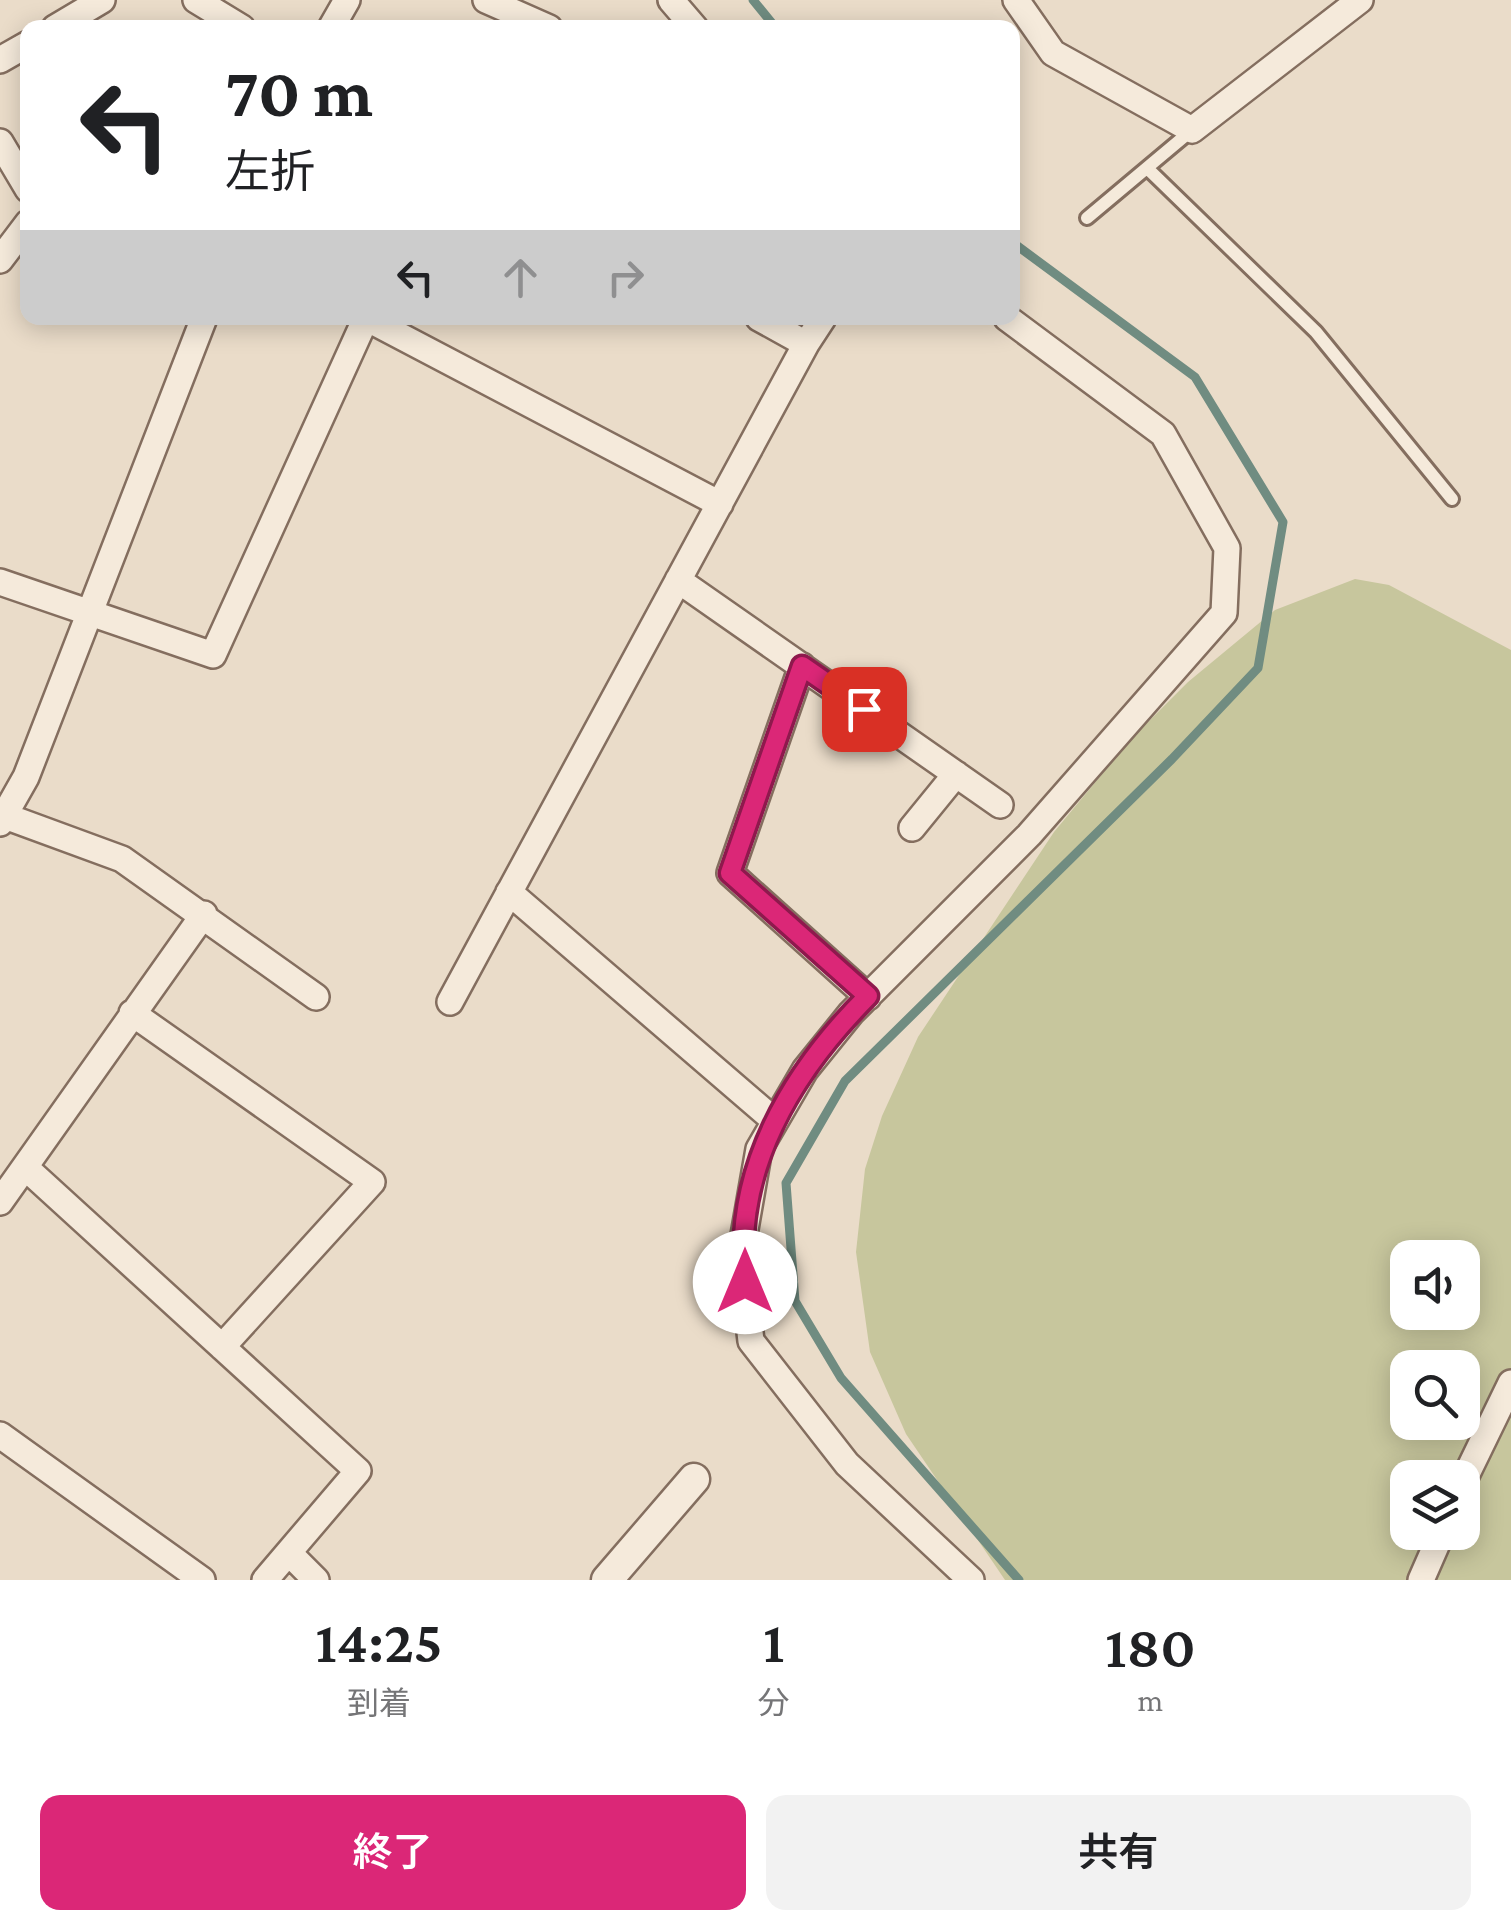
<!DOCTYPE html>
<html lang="ja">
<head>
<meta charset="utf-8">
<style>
	body { margin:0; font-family:"Crimson Pro","Noto Sans JP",serif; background:#f2f2f2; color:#202124; height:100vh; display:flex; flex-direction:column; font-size:38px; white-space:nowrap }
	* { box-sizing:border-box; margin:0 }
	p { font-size:32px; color:#757577 }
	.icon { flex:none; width:55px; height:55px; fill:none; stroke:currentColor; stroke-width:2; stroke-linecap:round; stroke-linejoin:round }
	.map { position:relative; height:1580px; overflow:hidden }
	.drawer { display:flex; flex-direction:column; background:#fff; flex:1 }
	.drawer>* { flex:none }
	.hud { position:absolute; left:20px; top:20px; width:1000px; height:305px; border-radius:20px; box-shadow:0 5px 25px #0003; background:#fff; color:#202124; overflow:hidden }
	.buttons { position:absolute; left:1390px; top:1240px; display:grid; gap:20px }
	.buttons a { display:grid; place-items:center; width:90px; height:90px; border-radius:20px; background:#fff; box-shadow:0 5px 25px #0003; font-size:50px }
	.pin { position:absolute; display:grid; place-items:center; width:85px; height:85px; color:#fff; margin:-42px; border-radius:20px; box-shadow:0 5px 15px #0006 }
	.me { position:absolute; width:110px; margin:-55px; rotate:0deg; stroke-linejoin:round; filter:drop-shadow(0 0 8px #0008) }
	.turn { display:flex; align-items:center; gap:35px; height:210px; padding:0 40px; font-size:45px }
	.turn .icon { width:130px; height:130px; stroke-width:2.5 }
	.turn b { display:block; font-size:70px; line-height:85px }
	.lanes { display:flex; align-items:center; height:95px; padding:0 40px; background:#0003; justify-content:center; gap:50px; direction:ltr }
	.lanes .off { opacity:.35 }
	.eta { display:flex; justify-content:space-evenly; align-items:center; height:170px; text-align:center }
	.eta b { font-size:60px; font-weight:600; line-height:70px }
	.action { display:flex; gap:20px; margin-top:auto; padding:20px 40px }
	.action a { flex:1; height:115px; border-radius:20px; background:#db2777; color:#fff; font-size:40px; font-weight:600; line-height:115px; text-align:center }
	.action a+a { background:#f2f2f2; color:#202124 }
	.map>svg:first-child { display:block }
</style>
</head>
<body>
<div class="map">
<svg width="1511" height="1580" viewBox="0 0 1511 1580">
	<rect width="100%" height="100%" fill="#eadcc9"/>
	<path fill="#c7c69d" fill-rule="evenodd" d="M 1355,579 L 1389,585 L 1511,650 L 1511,1580 L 1005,1580 L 906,1434 L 870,1352 L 856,1252 L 865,1169 L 882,1116 L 918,1037 L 1054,832 L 1132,738 L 1188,682 L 1275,610 ZM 1408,1258 L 1462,1258 L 1462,1312 L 1408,1312 ZM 1408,1368 L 1462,1368 L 1462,1422 L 1408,1422 ZM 1408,1478 L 1462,1478 L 1462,1532 L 1408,1532 Z"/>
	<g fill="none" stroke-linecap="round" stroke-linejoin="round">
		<path stroke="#708c81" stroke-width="9" d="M 753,0 L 776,28
			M 1012,242 L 1195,377 L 1283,522 L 1258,668 L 1172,759 L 845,1081 L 786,1183 L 795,1301 L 841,1378 L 1019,1580"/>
		<defs>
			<path id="service" d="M 1147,168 L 1316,332 L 1452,499
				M 1087,218 L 1192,130"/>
			<path id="minor" d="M 196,0 L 242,28
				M 486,0 L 549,28
				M 671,0 L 695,28
				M 1016,0 L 1053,53 L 1192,130 L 1360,0
				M 55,28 L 102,0
				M 331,28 L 347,0
				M 0,60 L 28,44
				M 0,142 L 28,189
				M 0,260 L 28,223
				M 759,318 L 806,344 L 823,318
				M 678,580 L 1000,805
				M 0,582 L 213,655 L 366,318 L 720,504
				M 802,666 L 730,873 L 868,997
				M 5,816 L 122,859 L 316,997
				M 0,823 L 26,777 L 204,318
				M 912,828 L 956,774
				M 509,892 L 775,1121
				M 450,1002 L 806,344
				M 132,1013 L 372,1182 L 222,1347
				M 26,1168 L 358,1471 L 265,1580
				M 0,1202 L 204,914
				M 0,1435 L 202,1580
				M 1462,1484 L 1511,1383
				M 289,1553 L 316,1580
				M 971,1580 L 847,1464 L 751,1341 L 741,1252 L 759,1149 L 805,1070 L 851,1013 L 1029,835 L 1224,613 L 1227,548 L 1163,434 L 1007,318
				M 1421,1580 L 1442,1532"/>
			<path id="tertiary" d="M 607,1580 L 694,1479"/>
		</defs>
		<use href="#service" stroke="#846e5f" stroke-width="18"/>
		<use href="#minor" stroke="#846e5f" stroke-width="30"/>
		<use href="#tertiary" stroke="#846e5f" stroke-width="35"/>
		<use href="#service" stroke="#f5eadb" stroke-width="12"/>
		<use href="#minor" stroke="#f5eadb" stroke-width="25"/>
		<use href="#tertiary" stroke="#f5eadb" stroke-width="30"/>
	</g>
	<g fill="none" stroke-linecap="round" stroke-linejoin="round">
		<defs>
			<path id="route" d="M 745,1282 C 733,1170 791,1073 868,996 L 730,873 L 802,666 L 864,709"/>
		</defs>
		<use href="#route" stroke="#8e194d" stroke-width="25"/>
		<use href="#route" stroke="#db2777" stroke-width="18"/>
	</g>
</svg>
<div class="buttons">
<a><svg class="icon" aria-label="sound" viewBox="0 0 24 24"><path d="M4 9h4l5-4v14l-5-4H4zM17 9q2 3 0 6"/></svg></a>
<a><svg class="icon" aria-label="search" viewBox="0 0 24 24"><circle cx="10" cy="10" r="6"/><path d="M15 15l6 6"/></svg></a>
<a><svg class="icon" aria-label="layers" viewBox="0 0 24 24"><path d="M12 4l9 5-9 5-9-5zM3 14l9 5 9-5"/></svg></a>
</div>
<div class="pin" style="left:864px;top:709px;background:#d93025"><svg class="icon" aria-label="arrive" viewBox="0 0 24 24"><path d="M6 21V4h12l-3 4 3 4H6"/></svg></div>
<svg class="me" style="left:745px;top:1282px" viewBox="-20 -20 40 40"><circle r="19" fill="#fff"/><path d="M0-13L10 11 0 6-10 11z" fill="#db2777"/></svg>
<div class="hud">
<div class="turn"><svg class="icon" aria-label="left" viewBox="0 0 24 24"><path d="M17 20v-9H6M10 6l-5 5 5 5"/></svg><div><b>70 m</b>左折</div></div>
<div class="lanes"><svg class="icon" aria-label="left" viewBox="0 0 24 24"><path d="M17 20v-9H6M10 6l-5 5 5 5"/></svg><svg class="icon off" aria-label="ahead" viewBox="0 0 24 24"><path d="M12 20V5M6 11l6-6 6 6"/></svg><svg class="icon off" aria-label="right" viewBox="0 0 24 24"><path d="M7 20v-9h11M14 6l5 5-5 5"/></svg></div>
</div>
</div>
<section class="drawer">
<div class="eta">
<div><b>14:25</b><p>到着</p></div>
<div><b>1</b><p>分</p></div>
<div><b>180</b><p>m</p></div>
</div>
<div class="action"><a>終了</a><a>共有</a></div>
</section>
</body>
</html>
